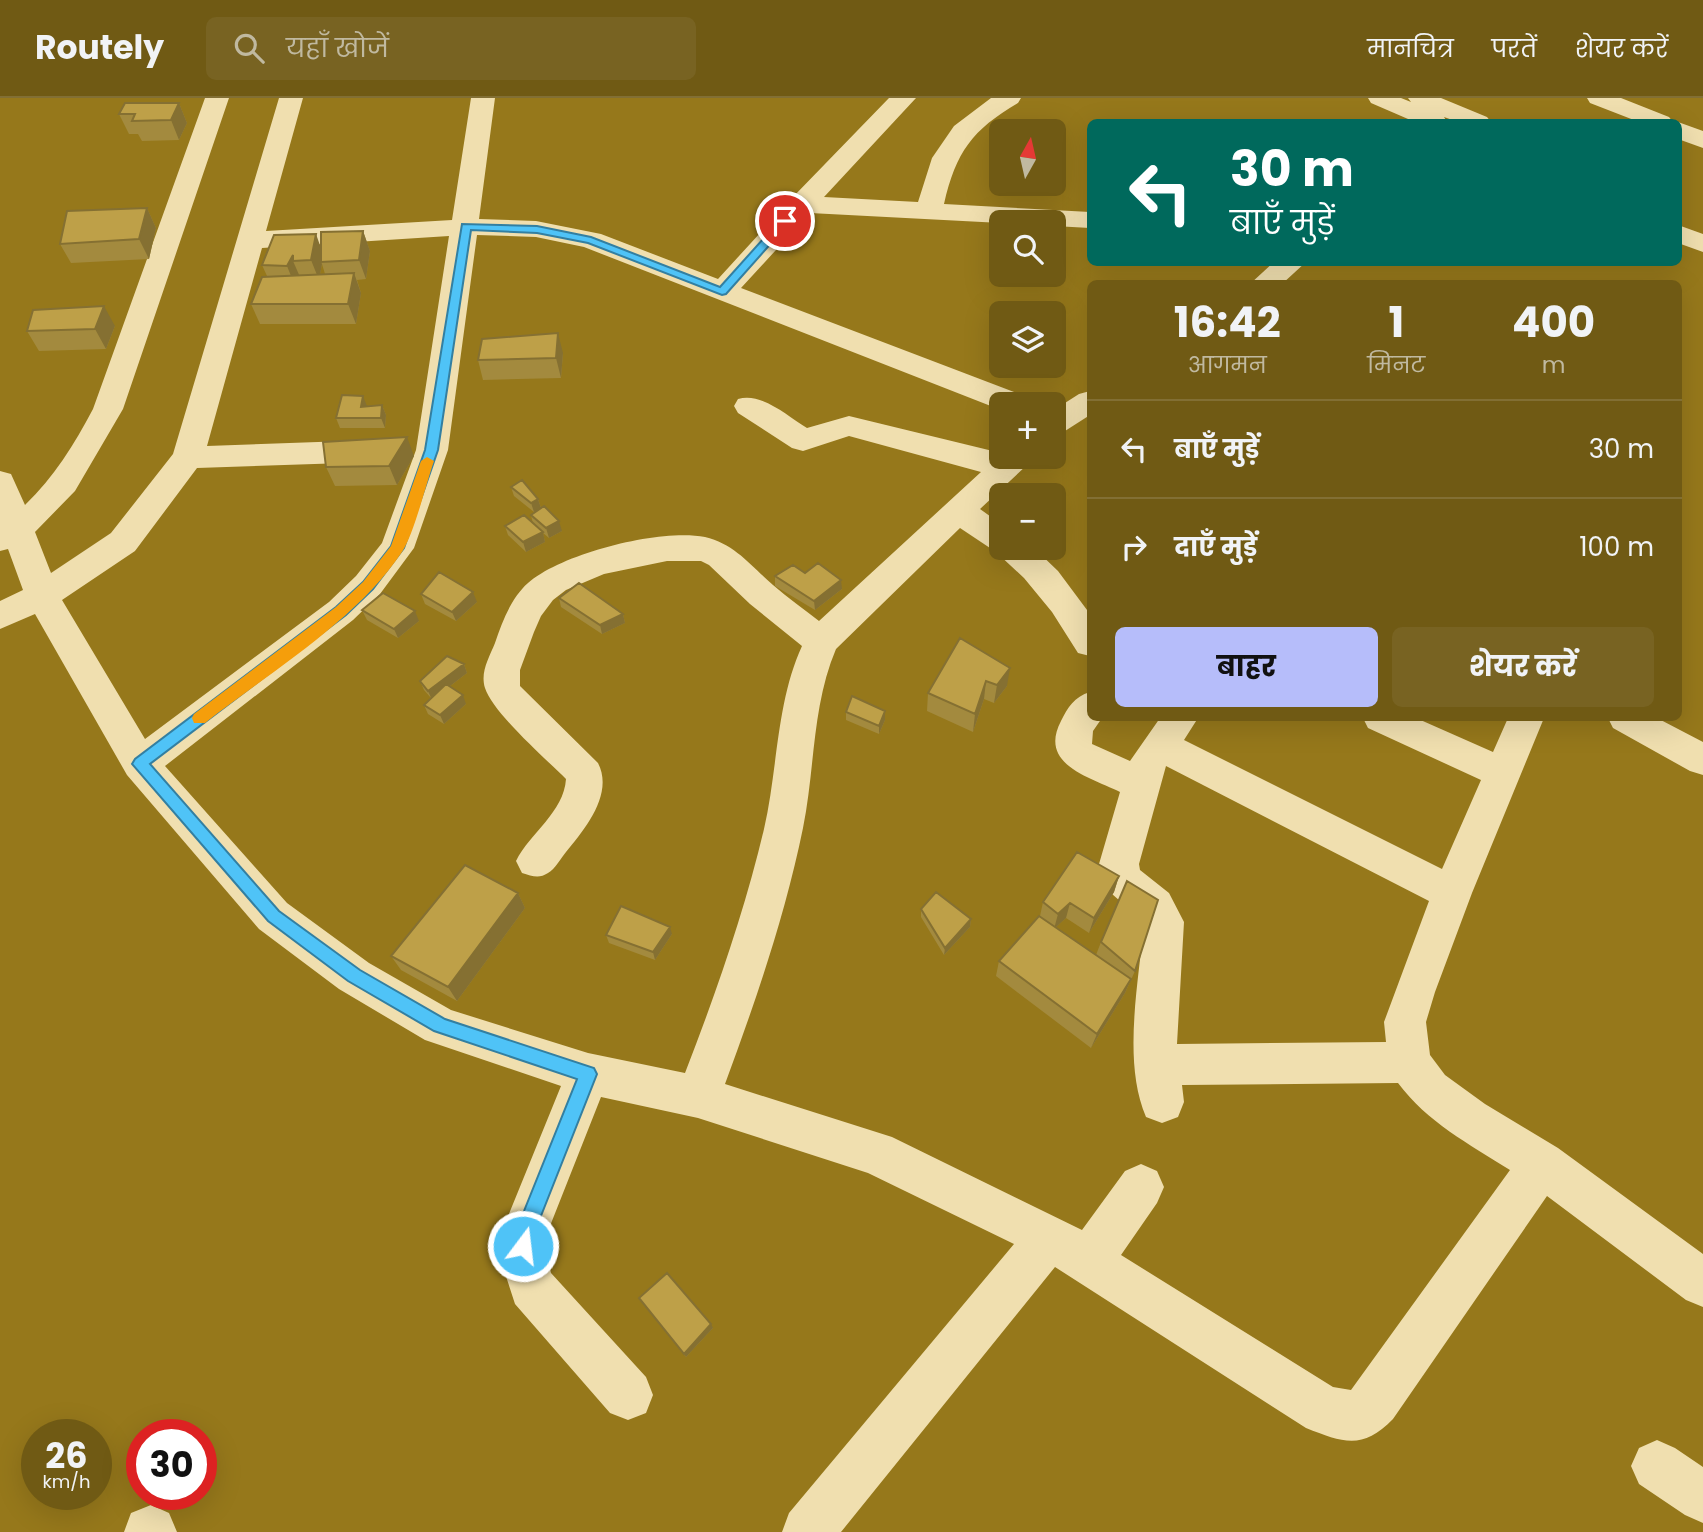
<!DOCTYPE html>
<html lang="hi">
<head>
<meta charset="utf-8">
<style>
	body { margin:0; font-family:Poppins,"Noto Sans Devanagari",sans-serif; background:#786322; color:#f1f3f6; height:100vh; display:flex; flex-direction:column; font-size:26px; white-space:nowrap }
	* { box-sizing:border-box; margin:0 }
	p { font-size:23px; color:#c0b9a0 }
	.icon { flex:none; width:38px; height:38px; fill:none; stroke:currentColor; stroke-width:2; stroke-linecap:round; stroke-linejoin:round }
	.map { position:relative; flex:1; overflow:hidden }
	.drawer { position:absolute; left:1087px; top:182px; width:595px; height:441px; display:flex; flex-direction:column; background:#705a14; border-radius:10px; box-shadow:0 7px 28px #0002 }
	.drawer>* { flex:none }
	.hud { position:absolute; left:1087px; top:21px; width:595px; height:147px; border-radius:10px; box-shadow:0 7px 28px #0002; background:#00695c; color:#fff; overflow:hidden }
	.needle { width:46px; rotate:8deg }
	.tools { position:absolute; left:989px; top:21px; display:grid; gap:14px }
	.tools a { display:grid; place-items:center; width:77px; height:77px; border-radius:10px; background:#705a14; box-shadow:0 7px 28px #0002; font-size:35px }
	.speed { position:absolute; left:21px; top:1321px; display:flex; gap:14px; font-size:35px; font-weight:700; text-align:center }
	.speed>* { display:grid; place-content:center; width:91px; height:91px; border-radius:50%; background:#705a14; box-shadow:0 7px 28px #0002; line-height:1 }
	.speed small { font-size:18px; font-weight:400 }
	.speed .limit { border:10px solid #d22; background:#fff; color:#111 }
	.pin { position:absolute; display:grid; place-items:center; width:60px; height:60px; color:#fff; margin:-30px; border:4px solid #fff; border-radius:50%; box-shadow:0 2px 7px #0007 }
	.me { position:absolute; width:77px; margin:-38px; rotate:15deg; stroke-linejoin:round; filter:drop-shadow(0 0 5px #0008) }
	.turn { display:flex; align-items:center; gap:24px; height:147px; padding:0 28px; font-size:32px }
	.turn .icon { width:91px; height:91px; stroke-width:2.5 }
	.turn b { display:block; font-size:49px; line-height:60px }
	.eta { display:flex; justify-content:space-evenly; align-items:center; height:119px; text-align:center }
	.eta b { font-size:42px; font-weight:700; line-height:49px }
	.action { display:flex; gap:14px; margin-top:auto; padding:14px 28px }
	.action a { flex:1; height:80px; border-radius:10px; background:#b6bdfa; color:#111; font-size:28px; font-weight:700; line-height:80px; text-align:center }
	.action a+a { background:#786322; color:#f1f3f6 }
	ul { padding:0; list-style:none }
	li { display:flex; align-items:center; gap:21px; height:98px; padding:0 28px; border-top:2px solid #826f34 }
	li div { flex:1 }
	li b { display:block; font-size:26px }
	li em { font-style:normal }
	header { display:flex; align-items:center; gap:42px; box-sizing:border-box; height:98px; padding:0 35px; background:#705a14; border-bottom:2px solid #826f34 }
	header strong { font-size:33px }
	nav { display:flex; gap:38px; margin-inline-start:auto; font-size:24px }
	.search { width:490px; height:63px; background:#786322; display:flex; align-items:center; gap:18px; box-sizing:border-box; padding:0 24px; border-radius:10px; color:#c0b9a0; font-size:26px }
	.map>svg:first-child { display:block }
</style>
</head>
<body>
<header>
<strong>Routely</strong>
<div class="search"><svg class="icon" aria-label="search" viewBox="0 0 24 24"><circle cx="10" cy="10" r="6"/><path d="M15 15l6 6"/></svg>यहाँ खोजें</div>
<nav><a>मानचित्र</a><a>परतें</a><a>शेयर करें</a></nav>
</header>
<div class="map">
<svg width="1703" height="1434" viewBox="0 0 1703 1434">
	<rect width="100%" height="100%" fill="#96781b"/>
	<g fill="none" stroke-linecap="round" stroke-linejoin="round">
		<path fill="#f0dfaf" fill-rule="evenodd" d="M 205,0 L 229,0 L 123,311 L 75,393 L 35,434 L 51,475 L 111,435 L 173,356 L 279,0 L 303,0 L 266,133 L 452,122 L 471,0 L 495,0 L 479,121 L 536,123 L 601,136 L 718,181 L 792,100 L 889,0 L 916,0 L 824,99 L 918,104 L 932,60 L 954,28 L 991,0 L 1021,0 L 1018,5 C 972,32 956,54 944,106 L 1090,114 L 1090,130 L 1054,128 L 1054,124 L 1001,125 L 810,115 L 741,190 L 1027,299 L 1031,306 L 1001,306 L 1001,312 L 584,149 L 536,139 L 477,137 L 448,352 L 414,450 L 380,496 L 353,522 L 165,668 L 287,805 L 369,865 L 451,912 L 588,955 L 685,975 C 716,895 744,815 764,731 C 778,670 776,605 802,548 L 750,506 L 709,467 L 701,463 L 667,463 L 604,476 L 566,492 L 553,502 L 541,518 L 534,534 L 520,572 L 520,588 L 598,665 C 614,696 585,731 566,754 C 561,760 555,771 548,775 C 539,781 532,778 522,775 L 516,763 C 530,735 564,714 566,681 C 546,661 493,615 485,590 C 480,574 489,560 495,545 C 502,524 511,500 528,485 C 562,455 661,430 705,439 C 735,446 751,468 773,487 C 788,500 804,511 819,523 L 981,374 L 849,338 L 803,353 L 792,350 L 738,315 L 734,308 L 738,301 C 762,294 787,318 807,330 L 849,318 L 1001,355 L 1001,359 L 1032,359 L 1027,367 L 980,411 L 1001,426 L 1001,450 L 1034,450 L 1058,473 L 1090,516 L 1090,558 L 1078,555 L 1052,514 L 1024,480 L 996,454 L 960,430 L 836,551 C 812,607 815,671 803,730 C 785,818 756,902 725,986 L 892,1039 L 1082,1132 L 1125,1073 L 1141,1066 L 1157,1073 L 1164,1089 L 1157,1105 L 1121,1157 L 1333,1289 L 1351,1292 L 1510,1072 C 1469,1046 1427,1024 1398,985 L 1182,987 L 1184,1004 L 1178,1019 L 1162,1025 L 1146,1019 C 1122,963 1139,884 1144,824 L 1112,796 L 1099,766 L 1120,694 C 1090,679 1038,667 1061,623 C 1068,609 1074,599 1090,594 L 1090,620 L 1102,620 L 1093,633 L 1092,646 L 1130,663 L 1160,620 L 1198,620 L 1184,642 L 1442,771 L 1481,682 L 1368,630 L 1363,620 L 1416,620 L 1493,654 L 1508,620 L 1544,620 L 1472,795 L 1435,894 L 1426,924 L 1430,957 L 1445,977 L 1485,1006 L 1558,1050 L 1703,1156 L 1703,1209 L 1686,1202 L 1547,1098 L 1393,1321 C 1363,1352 1344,1345 1306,1330 L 1055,1169 L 841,1434 L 782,1434 L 789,1415 L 1014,1146 L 868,1075 L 698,1020 L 601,999 L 550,1128 L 549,1166 L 551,1175 L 646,1279 L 653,1297 L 646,1315 L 628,1322 L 610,1315 L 515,1206 L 502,1166 L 504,1128 L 561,988 L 425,942 L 339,891 L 259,831 L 127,677 L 35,516 L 0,531 L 0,503 L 23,492 L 8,451 L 0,453 L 0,373 L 11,376 L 25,407 C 54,379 74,347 93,311 ZM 449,138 L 416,352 L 382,445 L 356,478 L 329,504 L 145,641 L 62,502 L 135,453 L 197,370 L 375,364 L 386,361 L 391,353 L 386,345 L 375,342 L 207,348 L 262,150 ZM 1166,668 L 1429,803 L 1384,924 L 1386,944 L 1177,946 L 1184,824 L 1169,795 L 1140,772 L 1139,766 Z
			M 1368,0 L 1401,0 L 1411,4 L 1408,0 L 1441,0 L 1487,19 L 1491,24 L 1458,24 L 1444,19 L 1447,24 L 1415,24 L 1371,5 Z
			M 1587,0 L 1621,0 L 1669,19 L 1673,24 L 1639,24 L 1590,5 Z
			M 1678,24 L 1703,33 L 1703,50 L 1678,41 Z
			M 1678,127 L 1703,136 L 1703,154 L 1678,145 Z
			M 1274,164 L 1306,164 L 1282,186 L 1250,186 Z
			M 1090,293 L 1090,317 L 1065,333 L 1054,336 L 1054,312 L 1079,296 Z
			M 1608,620 L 1657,620 L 1703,644 L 1703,677 L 1690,673 L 1613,630 Z
			M 1657,1342 L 1675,1350 L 1703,1369 L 1703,1425 L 1685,1417 L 1639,1386 L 1631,1368 L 1639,1350 Z
			M 151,1407 L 169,1415 L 177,1434 L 124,1434 L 131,1415 Z"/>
	</g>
	<path fill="#a38a3e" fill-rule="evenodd" d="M 179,5 L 187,25 L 179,42 L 142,43 L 138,36 L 129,36 L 119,16 Z
		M 147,110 L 156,130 L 149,161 L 71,165 L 60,146 Z
		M 363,133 L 370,153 L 366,181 L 357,182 L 361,195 L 356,226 L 260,226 L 251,206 L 267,178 L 262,167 L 321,150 ZM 322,166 L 325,176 L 320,176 Z
		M 115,228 L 106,251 L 39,253 L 27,233 Z
		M 563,255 L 561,280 L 483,282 L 478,262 Z
		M 382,307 L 386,317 L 385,330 L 340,330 L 336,320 L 367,308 Z
		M 414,358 L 397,387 L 335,388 L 326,369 Z
		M 511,389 L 538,401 L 541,410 L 534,414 L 514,398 Z
		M 531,417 L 562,433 L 549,440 L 543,435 L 545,444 L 526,454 L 508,437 L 505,428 L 533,426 Z
		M 805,475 L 842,491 L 815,512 L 775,488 L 775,478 Z
		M 421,496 L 477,504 L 456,523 L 425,506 Z
		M 559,500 L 623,516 L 625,525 L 602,536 L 561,509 Z
		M 362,512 L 419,523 L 398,540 L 367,522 Z
		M 960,540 L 1007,588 L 994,605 L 984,601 L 973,634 L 927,613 L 928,595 Z
		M 464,566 L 467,575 L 449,589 L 466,606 L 444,626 L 428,616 L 424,607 L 431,600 L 424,592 L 420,583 Z
		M 885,613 L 885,622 L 879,636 L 846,622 L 846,614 Z
		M 1119,778 L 1114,794 L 1089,835 L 1066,820 L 1056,829 L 1096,857 L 1101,844 L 1135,873 L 1125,895 L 1091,950 L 996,878 L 999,863 L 1040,818 L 1043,804 Z
		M 518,795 L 525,810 L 457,903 L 401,872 L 391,858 Z
		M 921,811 L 971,821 L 970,829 L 944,857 L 921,819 Z
		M 672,836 L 655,862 L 609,845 L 606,837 Z
		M 639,1200 L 713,1230 L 686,1259 Z"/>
	<path fill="#857032" d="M 179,5 L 187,25 L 179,42 L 171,22 Z
		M 147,110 L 156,130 L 149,161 L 139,141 Z
		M 363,133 L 370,153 L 366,181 L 359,162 Z
		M 316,136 L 323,156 L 321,164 L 322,166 L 319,182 L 311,162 Z
		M 293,157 L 293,163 L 300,179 L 295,188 L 287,168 Z
		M 354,175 L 361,195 L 356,226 L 348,206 Z
		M 104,208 L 115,228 L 106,251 L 95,231 Z
		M 558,235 L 563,255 L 561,280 L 556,260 Z
		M 363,298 L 367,308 L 361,309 Z
		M 382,307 L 386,317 L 385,330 L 381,320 Z
		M 407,339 L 414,358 L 397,387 L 389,368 Z
		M 538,401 L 541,410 L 534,414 L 531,405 Z
		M 559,423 L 562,433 L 549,440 L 546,430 Z
		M 543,434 L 545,444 L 526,454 L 523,444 Z
		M 841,482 L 842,491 L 815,512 L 814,503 Z
		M 473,494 L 477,504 L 456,523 L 452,514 Z
		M 415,513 L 419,523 L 398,540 L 394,531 Z
		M 623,516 L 625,525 L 602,536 L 600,527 Z
		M 464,566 L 467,575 L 432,602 L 428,593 Z
		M 1010,570 L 1007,588 L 994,605 L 997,587 Z
		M 986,583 L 984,601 L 973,634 L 975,616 Z
		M 463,597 L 466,606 L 444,626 L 440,617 Z
		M 885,613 L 885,622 L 879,636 L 879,628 Z
		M 1119,778 L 1114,794 L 1089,835 L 1094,820 Z
		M 518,795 L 525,810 L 457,903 L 448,889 Z
		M 1070,805 L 1066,820 L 1054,831 L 1058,816 Z
		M 971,821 L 970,829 L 944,857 L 945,850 Z
		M 670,829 L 672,836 L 655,862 L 653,854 Z
		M 1131,881 L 1125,895 L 1091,950 L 1097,936 Z
		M 711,1226 L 713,1230 L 686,1259 L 684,1256 Z"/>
	<path fill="#bea048" stroke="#857032" stroke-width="2" d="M 125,5 L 179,5 L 171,22 L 132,23 L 135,16 L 119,16 Z
		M 147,110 L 139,141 L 60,146 L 67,113 Z
		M 363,133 L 359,162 L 321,164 L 321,134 Z
		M 316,136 L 311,162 L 293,163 L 293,157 L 287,168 L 262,167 L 274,137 Z
		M 354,175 L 348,206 L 251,206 L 262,179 Z
		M 104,208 L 95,231 L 27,233 L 33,212 Z
		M 558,235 L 556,260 L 478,262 L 482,241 Z
		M 342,297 L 363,298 L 361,309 L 382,307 L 381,320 L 336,320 Z
		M 407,339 L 389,368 L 326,369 L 323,344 Z
		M 522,382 L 538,401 L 531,405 L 511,389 Z
		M 544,408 L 559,423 L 546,430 L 531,417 Z
		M 524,417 L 543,434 L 523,444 L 505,428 Z
		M 818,465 L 841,482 L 814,503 L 775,478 L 793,467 L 805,475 Z
		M 439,474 L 473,494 L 452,514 L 421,496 Z
		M 579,485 L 623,516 L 600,527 L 559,500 Z
		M 383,495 L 415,513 L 394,531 L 362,512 Z
		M 960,540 L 1010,570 L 997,587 L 986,583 L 975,616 L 928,595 Z
		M 447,558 L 464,566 L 428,593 L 420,583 Z
		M 446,586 L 463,597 L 440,617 L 424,607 Z
		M 852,598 L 885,613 L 879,628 L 846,614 Z
		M 1077,754 L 1119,778 L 1094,820 L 1070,805 L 1058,816 L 1043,804 Z
		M 465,767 L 518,795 L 448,889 L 391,858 Z
		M 1127,783 L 1158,802 L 1135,873 L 1101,844 Z
		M 936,794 L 971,821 L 945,850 L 921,811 Z
		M 621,808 L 670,829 L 653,854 L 606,837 Z
		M 1039,818 L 1131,881 L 1097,936 L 999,863 Z
		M 667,1175 L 711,1226 L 684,1256 L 639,1200 Z"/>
	<path fill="#4fc3f7" stroke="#337fa1" stroke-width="2" d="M 781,121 L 791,123 L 726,196 L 722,197 L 588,145 L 537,135 L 471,132 L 438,352 L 404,450 L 373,491 L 346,517 L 150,666 L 279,813 L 360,872 L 445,921 L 594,970 L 597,976 L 537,1128 L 530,1155 L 523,1158 L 516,1155 L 514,1148 L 518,1128 L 577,981 L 434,933 L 348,883 L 268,823 L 132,666 L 135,661 L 336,509 L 363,484 L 391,448 L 425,352 L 462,126 L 537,128 L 591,139 L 720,189 Z"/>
	<path fill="#f59e0b" d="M 427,359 L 434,363 C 426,386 414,436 402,454 C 357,522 269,575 205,625 L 194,625 L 192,620 L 194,616 L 336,509 L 363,484 L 391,448 L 421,363 Z"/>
</svg>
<div class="tools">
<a><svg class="needle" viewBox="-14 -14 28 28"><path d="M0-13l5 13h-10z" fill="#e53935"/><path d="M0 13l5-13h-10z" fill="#c0b9a0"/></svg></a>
<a><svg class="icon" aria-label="search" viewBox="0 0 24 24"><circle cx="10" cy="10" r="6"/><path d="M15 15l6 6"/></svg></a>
<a><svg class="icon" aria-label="layers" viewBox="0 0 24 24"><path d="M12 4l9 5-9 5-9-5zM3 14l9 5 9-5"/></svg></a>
<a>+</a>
<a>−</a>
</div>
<div class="speed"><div>26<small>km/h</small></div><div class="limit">30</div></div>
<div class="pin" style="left:785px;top:123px;background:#d93025"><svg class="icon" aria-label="arrive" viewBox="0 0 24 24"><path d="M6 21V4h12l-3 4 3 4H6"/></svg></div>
<svg class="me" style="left:523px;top:1148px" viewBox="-20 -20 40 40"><circle r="17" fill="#4fc3f7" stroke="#fff" stroke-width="3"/><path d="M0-11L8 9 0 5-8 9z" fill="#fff"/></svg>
<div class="hud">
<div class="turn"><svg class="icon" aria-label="left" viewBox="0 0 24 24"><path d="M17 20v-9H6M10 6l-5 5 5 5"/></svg><div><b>30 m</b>बाएँ मुड़ें</div></div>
</div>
<section class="drawer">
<div class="eta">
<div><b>16:42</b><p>आगमन</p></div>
<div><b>1</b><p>मिनट</p></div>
<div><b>400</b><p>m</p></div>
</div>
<ul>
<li><svg class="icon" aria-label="left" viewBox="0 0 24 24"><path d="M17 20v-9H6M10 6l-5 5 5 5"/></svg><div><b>बाएँ मुड़ें</b></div><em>30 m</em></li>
<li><svg class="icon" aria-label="right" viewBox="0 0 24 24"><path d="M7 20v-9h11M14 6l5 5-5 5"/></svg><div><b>दाएँ मुड़ें</b></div><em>100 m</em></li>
</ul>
<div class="action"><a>बाहर</a><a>शेयर करें</a></div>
</section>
</div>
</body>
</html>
